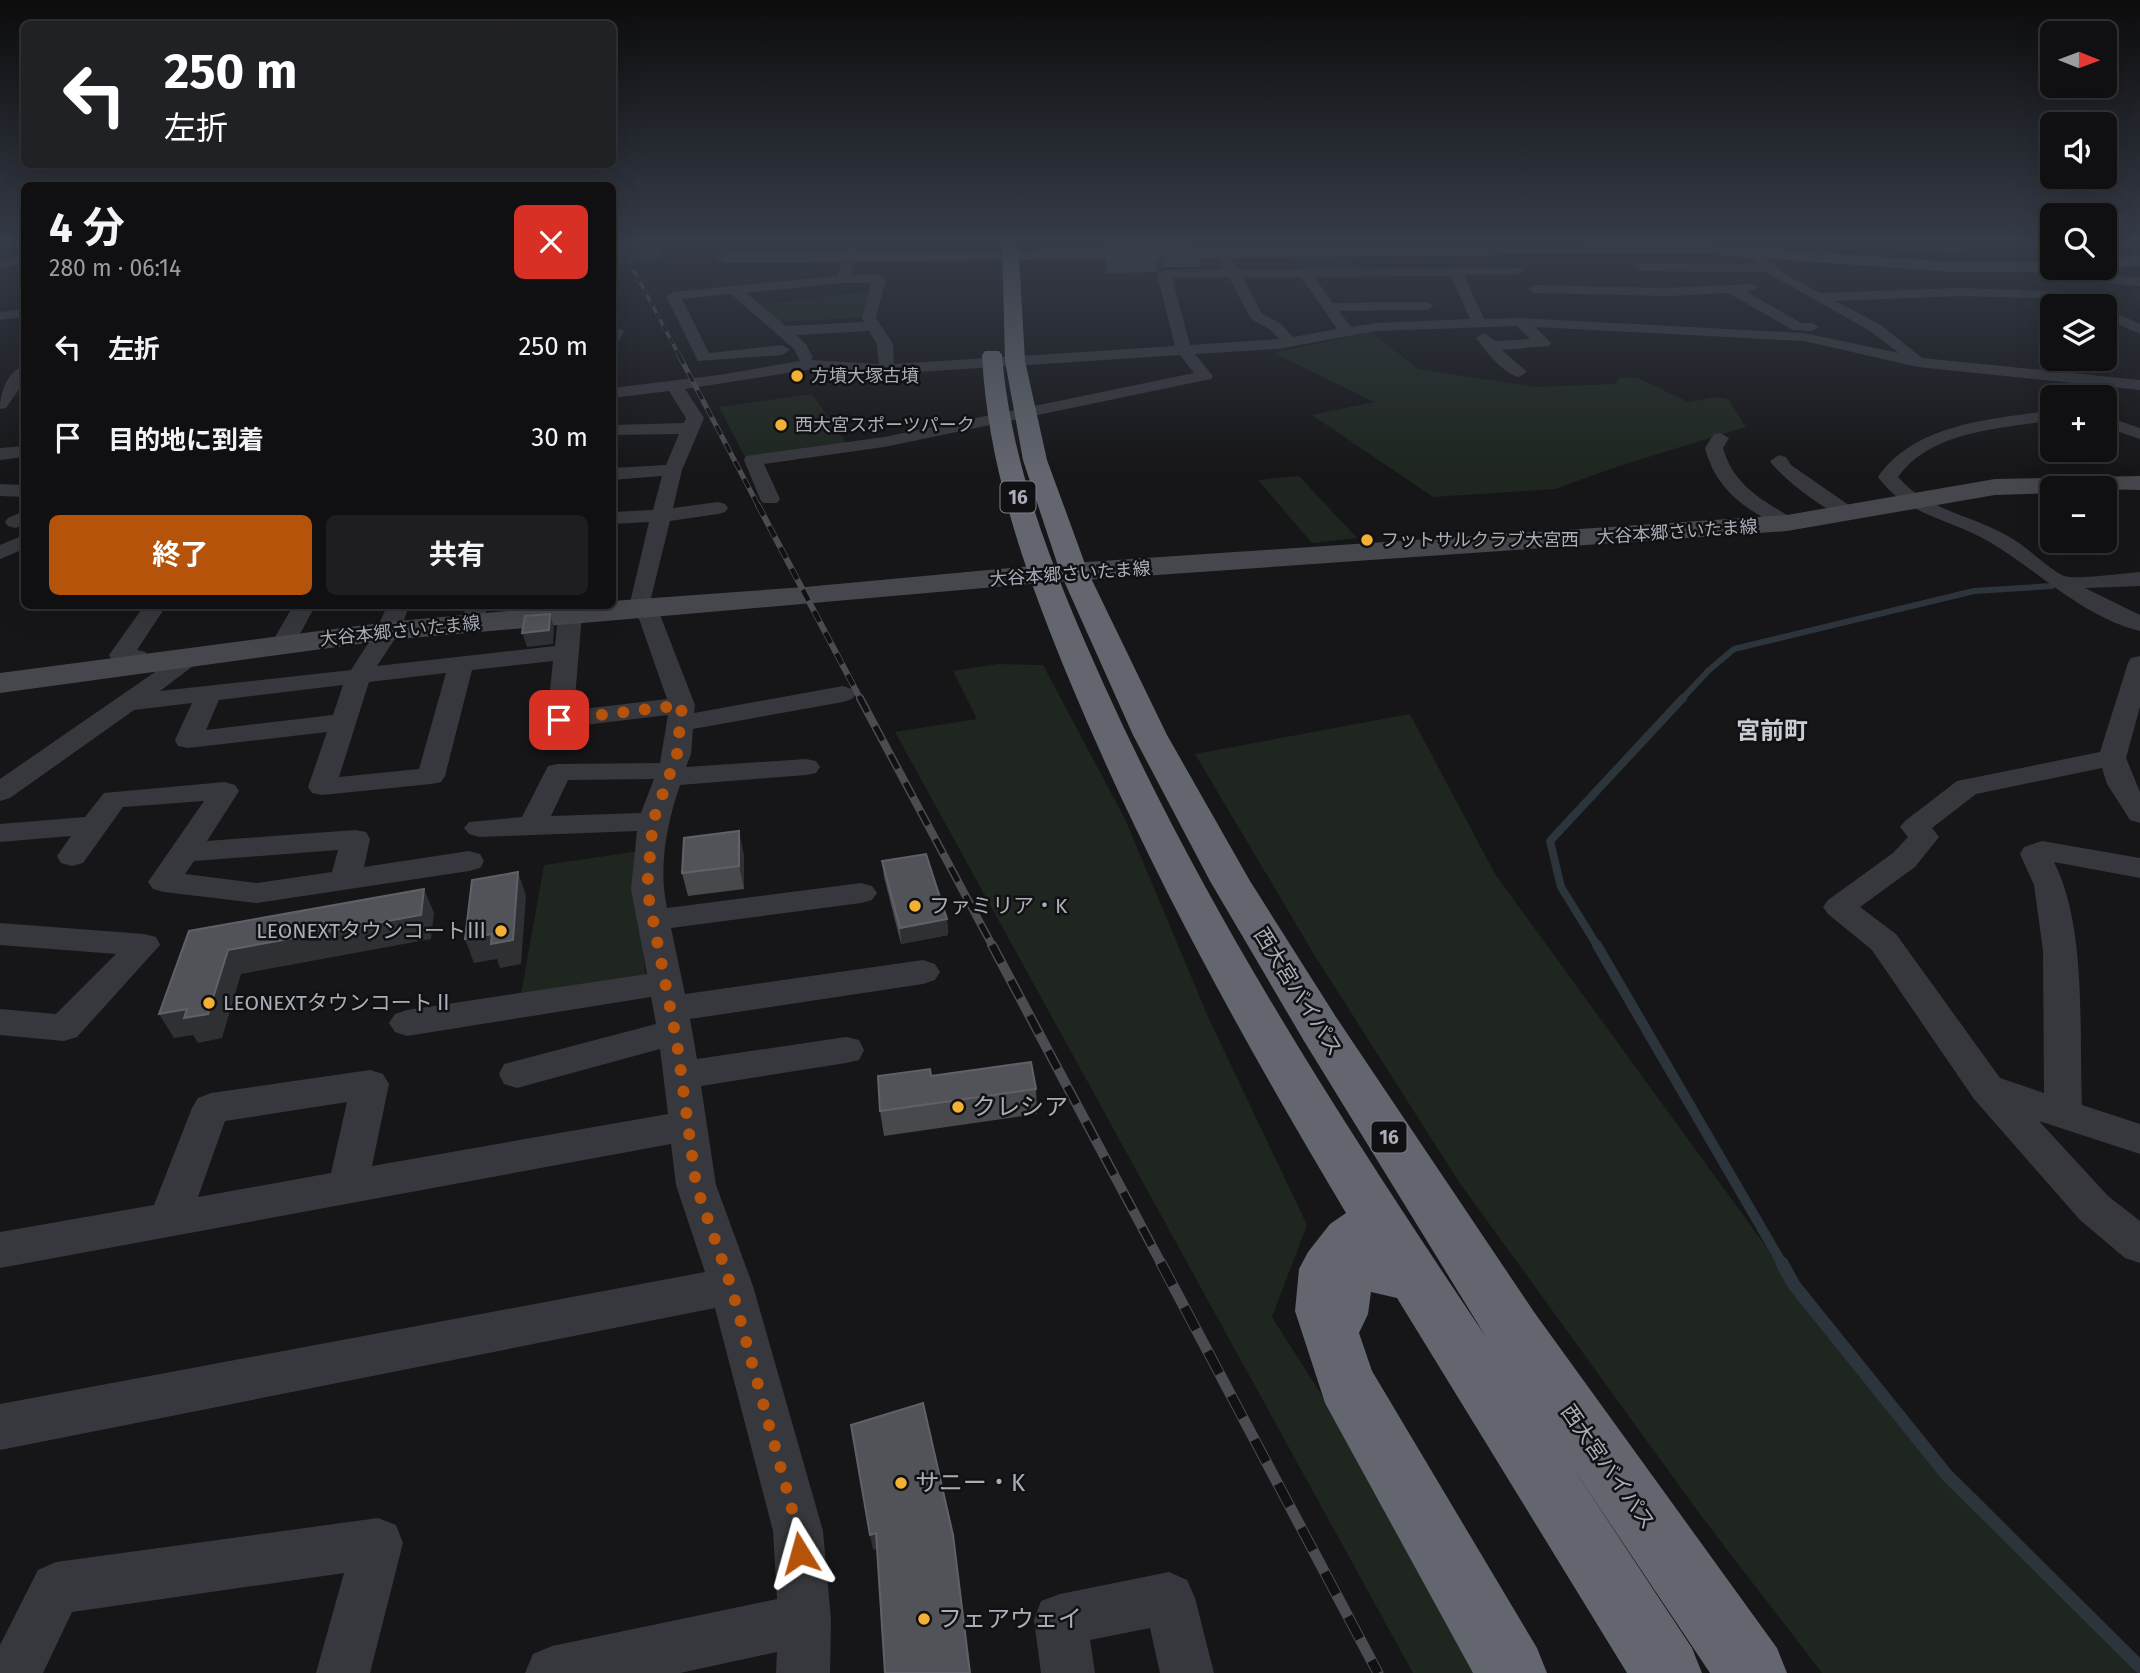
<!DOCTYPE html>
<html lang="ja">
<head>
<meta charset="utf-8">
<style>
	body { margin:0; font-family:"Fira Sans","Noto Sans JP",sans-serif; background:#1e1e20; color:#f1f3f6; height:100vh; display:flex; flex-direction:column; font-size:26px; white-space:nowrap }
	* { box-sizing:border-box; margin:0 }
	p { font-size:23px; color:#9c9d9f }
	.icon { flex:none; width:38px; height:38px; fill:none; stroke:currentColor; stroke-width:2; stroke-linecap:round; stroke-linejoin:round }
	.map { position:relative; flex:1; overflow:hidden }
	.sheet { position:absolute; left:21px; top:182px; width:595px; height:427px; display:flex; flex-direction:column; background:#101012; border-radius:10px; box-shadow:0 7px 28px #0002,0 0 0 2px #303032 }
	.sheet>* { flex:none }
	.guide { position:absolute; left:21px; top:21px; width:595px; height:147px; border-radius:10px; box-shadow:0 7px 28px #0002,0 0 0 2px #303032; background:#202124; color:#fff; overflow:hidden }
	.needle { width:46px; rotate:91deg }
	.tools { position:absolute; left:2040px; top:21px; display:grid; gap:14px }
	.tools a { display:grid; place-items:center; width:77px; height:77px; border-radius:10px; background:#101012; box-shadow:0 7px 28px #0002,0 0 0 2px #303032; font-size:35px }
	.pin { position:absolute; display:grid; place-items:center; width:60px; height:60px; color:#fff; margin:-30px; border-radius:14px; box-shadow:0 4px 10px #0006 }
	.me { position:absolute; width:77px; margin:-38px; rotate:352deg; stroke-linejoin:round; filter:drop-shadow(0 0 5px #0008) }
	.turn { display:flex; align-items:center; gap:24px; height:147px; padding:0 28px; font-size:32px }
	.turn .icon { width:91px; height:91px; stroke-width:2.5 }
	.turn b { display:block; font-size:49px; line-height:60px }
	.round { display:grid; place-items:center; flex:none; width:74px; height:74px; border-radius:10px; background:#1e1e20 }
	.overview { display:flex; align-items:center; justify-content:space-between; height:119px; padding:0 28px }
	h1 { font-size:42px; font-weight:700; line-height:52px }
	.primary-button { display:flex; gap:14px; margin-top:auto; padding:14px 28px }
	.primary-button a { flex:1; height:80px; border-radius:10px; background:#b45309; color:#fff; font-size:28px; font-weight:700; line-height:80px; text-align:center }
	.primary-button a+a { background:#1e1e20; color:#f1f3f6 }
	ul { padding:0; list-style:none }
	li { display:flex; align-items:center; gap:21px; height:91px; padding:0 28px }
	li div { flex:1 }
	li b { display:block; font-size:26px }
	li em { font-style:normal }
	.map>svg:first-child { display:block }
</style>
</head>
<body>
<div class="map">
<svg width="2140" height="1673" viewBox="0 0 2140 1673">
	<rect width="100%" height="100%" fill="#161618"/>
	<path fill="#1e261f" d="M 1290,255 L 1348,255 L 1361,271 L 1301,272 Z
		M 864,292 L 871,292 L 864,318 L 775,322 L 758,305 Z
		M 1371,332 L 1418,369 L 1536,387 L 1615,384 L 1620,377 L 1638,378 L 1688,402 L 1717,397 L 1728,399 L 1746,427 L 1622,465 L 1555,489 L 1433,497 L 1312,415 L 1374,402 L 1274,353 Z
		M 812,394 L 847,444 L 746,459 L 719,407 Z
		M 1299,476 L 1357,538 L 1312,543 L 1258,480 Z
		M 998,664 L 1043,665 L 1125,819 L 1209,1019 L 1307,1225 L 1272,1317 L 1379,1486 L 1486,1673 L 1413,1673 L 895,732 L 977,719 L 953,671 Z
		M 1410,714 L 1495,874 L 1794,1285 L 1946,1474 L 2140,1667 L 2140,1673 L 1822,1673 L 1702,1517 L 1459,1182 L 1315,956 L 1195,754 Z
		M 640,851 L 634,888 L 646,977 L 520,1000 L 544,865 Z"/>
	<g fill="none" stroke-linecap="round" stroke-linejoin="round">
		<path stroke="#2c353c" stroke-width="6" d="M 1681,700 L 1708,671 L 1734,649 L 1974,591 L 2052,586"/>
		<path stroke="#2c353c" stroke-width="8" d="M 1598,947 L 1561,887 L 1550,841 L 1683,698"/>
		<path stroke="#2c353c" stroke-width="10" d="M 1597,945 L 1783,1265"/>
		<path stroke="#2c353c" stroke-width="13" d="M 1782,1263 L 1794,1285 L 1946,1474 L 2140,1667"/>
		<path fill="#37383d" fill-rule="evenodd" d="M 851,239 L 863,239 L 850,275 L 879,275 L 886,279 L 876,318 L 893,344 L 894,364 L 1175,346 L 1157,274 L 1164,270 L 1224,269 L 1209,239 L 1221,239 L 1237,269 L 1521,268 L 1523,271 L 1516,275 L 1464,275 L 1484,319 L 1521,318 L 1804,333 L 1899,353 L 1870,331 L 1766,272 L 1641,271 L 1635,267 L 1641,263 L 1756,264 L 1741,250 L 1747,246 L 1792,278 L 1820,293 L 1960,288 L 2077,292 L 2079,295 L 2072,299 L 1960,296 L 1835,301 L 1881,325 L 1922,358 L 2140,380 L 2140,390 L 1918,367 L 1804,341 L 1535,327 L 1551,343 L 1548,346 L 1502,350 L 1527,372 L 1519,377 C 1501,372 1486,351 1476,338 L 1484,333 L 1495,341 L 1530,339 L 1517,326 L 1376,331 L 1278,349 L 1195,354 L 1213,376 L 1211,379 L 884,447 L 764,464 L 780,499 L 777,503 L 763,503 L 760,499 L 744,460 L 746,456 L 884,437 L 1194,373 L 1180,355 L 887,374 L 807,370 L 685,389 L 704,418 L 682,470 L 673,508 L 718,502 L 725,504 L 728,508 L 725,512 L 718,514 L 670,521 L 651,598 L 657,607 L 695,705 L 694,713 L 843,686 L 852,689 L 856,694 L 852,699 L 843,702 L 693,729 L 691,754 L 686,767 L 806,759 L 816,761 L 820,767 L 816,773 L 806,775 L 680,785 C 667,823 658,867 667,908 L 861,883 L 872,886 L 877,893 L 872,900 L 861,903 L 671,928 L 685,994 L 923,960 L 935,964 L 940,972 L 935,980 L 923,984 L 690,1019 L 697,1059 L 846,1037 L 859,1040 L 864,1050 L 859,1060 L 846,1063 L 701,1086 L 716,1185 L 753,1286 L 823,1531 L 831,1620 L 830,1673 L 776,1673 L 777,1652 L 680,1673 L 525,1673 L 533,1654 L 552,1646 L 777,1599 L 773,1531 L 715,1308 L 0,1450 L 0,1404 L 705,1272 L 676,1185 L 671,1144 L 0,1268 L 0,1232 L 154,1205 L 192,1108 L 198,1098 L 211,1093 L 370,1070 L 383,1074 L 389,1084 L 372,1166 L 668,1114 L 660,1049 L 517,1088 L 504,1084 L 499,1074 L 504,1064 L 656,1024 L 651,997 L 407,1036 L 395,1032 L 389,1023 L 395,1014 L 407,1010 L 647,974 L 631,889 L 637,831 L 479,837 L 469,834 L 464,828 L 469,822 L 522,817 L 548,766 L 558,764 L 660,763 L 668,715 L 560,728 L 551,726 L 547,720 L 553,661 L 472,670 L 445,776 L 441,782 L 431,784 L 322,795 L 312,793 L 308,787 L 327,732 L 188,748 L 178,746 L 175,740 L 192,703 L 134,710 L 10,798 L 0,801 L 0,779 L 184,652 L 193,650 L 202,652 L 205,657 L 160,691 L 351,670 L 376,631 L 387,606 L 409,606 L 400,631 L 377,666 L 555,646 L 558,614 L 562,609 L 578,609 L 582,614 L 574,710 L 667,699 L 637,613 L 629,607 L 649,522 L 612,524 L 612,512 L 653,510 L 662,476 L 612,480 L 612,468 L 666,465 L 679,434 L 612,435 L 612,425 L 684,423 L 686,418 L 669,391 L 612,398 L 612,388 L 719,375 L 800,361 L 794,349 L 731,294 L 682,299 L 709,353 L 782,345 L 790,350 L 782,355 L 698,361 L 666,296 L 673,292 L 837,276 ZM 1451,276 L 1470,319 L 1376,323 L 1351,327 L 1339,311 L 1427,310 L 1434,306 L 1427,302 L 1333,303 L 1314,277 ZM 1229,277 L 1251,319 L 1271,330 L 1279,339 L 1190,345 L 1172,278 ZM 1242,277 L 1301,277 L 1337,329 L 1293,337 L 1281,324 L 1262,313 ZM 842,283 L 871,283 L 862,318 L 864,322 L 786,326 L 746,293 ZM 869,331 L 877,344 L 879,364 L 811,360 L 813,358 L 806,344 L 796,335 ZM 446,673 L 419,769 L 339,777 L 369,682 ZM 343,685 L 333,715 L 206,730 L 219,700 ZM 654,779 L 641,813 L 551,816 L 568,780 ZM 347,1102 L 331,1173 L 198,1197 L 225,1121 Z
			M 1078,239 L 1099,239 L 1093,243 Z
			M 1690,239 L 1705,239 L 1717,248 L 1711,252 Z
			M 1803,239 L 1815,239 L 1828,256 L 1826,259 L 1818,259 Z
			M 1881,239 L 1956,245 L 1962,249 L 1956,253 L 1897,250 Z
			M 2033,239 L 2053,239 L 2053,247 L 2035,242 Z
			M 2105,239 L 2118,239 L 2124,243 L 2105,248 Z
			M 24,256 L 24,264 L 0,269 L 0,261 Z
			M 2036,264 L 2054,270 L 2140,278 L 2140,286 L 2052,278 L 2031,271 L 2031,265 Z
			M 1752,284 L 1759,288 L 1747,292 L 1801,323 L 1812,323 L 1819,327 L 1812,331 L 1793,330 L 1728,293 L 1669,296 L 1535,293 L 1528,289 L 1535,285 L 1662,288 Z
			M 2105,308 L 2140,324 L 2140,334 L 2105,318 Z
			M 24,309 L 24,317 L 0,320 L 0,312 Z
			M 612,328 L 622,329 L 624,332 L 617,343 L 612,344 Z
			M 24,366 L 24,382 L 6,408 L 0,409 C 0,394 7,371 24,366 Z
			M 2053,410 L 2053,420 C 2001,429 1931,430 1898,477 C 1928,512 1979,516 2016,541 C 2030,550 2050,570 2064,576 C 2076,580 2125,573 2140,572 L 2140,586 L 2085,588 L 2140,615 L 2140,631 C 2081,616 2039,571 1988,541 C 1950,519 1905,515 1878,477 C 1917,422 1992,420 2053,410 Z
			M 2105,416 L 2140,428 L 2140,439 L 2105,427 Z
			M 1720,433 L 1729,438 L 1723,448 C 1734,486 1762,500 1794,519 L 1797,523 L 1794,527 C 1782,530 1774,524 1764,518 C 1734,501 1714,482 1705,448 L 1714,434 Z
			M 24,446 L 24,457 L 0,460 L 0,448 Z
			M 1779,455 L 1786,457 L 1791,465 L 1856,510 L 1859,514 L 1856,518 C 1838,523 1780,477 1770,461 Z
			M 0,484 L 24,485 L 24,497 L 0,496 Z
			M 24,511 L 24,525 L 15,528 L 8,526 L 5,522 L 8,518 Z
			M 24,535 L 24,549 L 0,559 L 0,545 Z
			M 144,606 L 166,606 L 137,650 L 146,652 L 149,664 L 146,669 L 137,671 L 128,669 L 125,663 L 112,660 L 109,655 Z
			M 293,606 L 315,606 L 292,649 L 283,651 L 274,649 L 271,644 Z
			M 466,606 L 488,606 L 480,629 L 464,629 L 460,624 Z
			M 2140,656 L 2140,707 L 2126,758 L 2140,792 L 2140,823 L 2130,820 L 2107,784 L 2102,768 L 1976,794 L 1932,828 L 1939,837 L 1915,867 L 1860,907 L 1896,934 L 2000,1078 L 2044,1093 L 2043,951 L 2034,885 L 2020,854 L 2024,847 L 2042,841 L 2140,858 L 2140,878 L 2054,862 C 2087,927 2079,1031 2082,1105 L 2140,1124 L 2140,1154 L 2039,1121 L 2108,1196 L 2140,1221 L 2140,1263 L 2125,1258 L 2080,1220 L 1974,1099 L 1872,950 L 1828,914 L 1823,907 L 1828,900 L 1893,853 L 1908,837 L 1900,827 L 1905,821 L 1957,781 L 2100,752 L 2128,663 L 2131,658 Z
			M 225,782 L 235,785 L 239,791 L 207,841 L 355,830 L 366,832 L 370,839 L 364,867 L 469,851 L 480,854 L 484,861 L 480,868 L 469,871 L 257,903 L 164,892 L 153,889 L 148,882 L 204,801 L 123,807 L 83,863 L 72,866 L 61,863 L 57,856 L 71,836 L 0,842 L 0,824 L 85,817 L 104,793 ZM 338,850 L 332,872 L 257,883 L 185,874 L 194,861 Z
			M 0,923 L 144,934 L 156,937 L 160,945 L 77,1037 L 64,1041 L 0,1035 L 0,1009 L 56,1014 L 116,954 L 0,945 Z
			M 378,1518 L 396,1525 L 403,1543 L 370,1673 L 316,1673 L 344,1573 L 72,1612 L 43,1673 L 0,1673 L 0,1645 L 38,1570 L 56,1562 Z
			M 1169,1572 L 1187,1580 L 1195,1598 L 1214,1673 L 1160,1673 L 1150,1628 L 1090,1640 L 1095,1673 L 1041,1673 L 1034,1620 L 1041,1601 L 1060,1594 Z"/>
		<path fill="#45474d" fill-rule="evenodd" d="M 1689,243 L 1954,262 L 2053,262 L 2053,268 L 2061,268 L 2053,272 L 1954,272 L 1689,253 L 725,263 L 717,258 L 725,253 Z
			M 2140,256 L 2140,266 L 2105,268 L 2104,268 L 2105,258 Z
			M 2140,476 L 2140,490 L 2053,488 L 2053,493 L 1995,495 L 1787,531 L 1042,583 L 388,640 L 0,693 L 0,673 L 388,622 L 561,606 L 612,606 L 612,601 L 805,587 L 1042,565 L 1787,515 L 1995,479 Z"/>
		<path fill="#63666e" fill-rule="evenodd" d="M 1002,239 L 1018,239 L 1025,361 L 1047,460 L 1088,572 L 1167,735 L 1250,881 L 1336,1017 L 1534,1312 L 1777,1648 L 1787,1673 L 1710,1673 L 1571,1465 L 1692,1648 L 1702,1673 L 1627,1673 L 1397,1298 L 1371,1292 L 1368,1314 L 1359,1333 L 1372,1371 L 1537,1648 L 1547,1673 L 1473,1673 L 1325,1403 L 1295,1311 L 1299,1269 L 1308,1252 L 1330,1224 L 1346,1213 C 1244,1042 1148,869 1071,684 C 1027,578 988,471 982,355 L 985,351 L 999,351 L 1002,355 C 1012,473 1057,580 1105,687 C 1209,917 1346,1128 1486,1337 L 1304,1041 L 1210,881 L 1133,735 L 1060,572 L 1023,460 L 1005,361 Z"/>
		<defs>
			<path id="rail-far5" d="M 617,239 L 680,357"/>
			<path id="rail-far4" d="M 679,355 L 759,507"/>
			<path id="rail-far3" d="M 758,505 L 861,700"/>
			<path id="rail-far2" d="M 860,698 L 993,947"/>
			<path id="rail-far1" d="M 992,945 L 1162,1265"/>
			<path id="rail" d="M 1161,1263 L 1378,1673"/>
		</defs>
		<use href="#rail-far5" stroke="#4a4c52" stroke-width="3.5"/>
		<use href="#rail-far4" stroke="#4a4c52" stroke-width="5"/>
		<use href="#rail-far3" stroke="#4a4c52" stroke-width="6"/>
		<use href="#rail-far2" stroke="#4a4c52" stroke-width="8"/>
		<use href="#rail-far1" stroke="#4a4c52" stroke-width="10"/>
		<use href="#rail" stroke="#4a4c52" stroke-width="11"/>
		<use href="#rail-far5" stroke="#111113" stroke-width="2.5" stroke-dasharray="7" stroke-linecap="butt"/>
		<use href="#rail-far4" stroke="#111113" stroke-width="3.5" stroke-dasharray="10" stroke-linecap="butt"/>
		<use href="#rail-far3" stroke="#111113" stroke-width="4.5" stroke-dasharray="12" stroke-linecap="butt"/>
		<use href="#rail-far2" stroke="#111113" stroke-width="5" stroke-dasharray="16" stroke-linecap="butt"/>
		<use href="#rail-far1" stroke="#111113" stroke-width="7" stroke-dasharray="20" stroke-linecap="butt"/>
		<use href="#rail" stroke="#111113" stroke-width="9" stroke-dasharray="25" stroke-linecap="butt"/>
	</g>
	<path fill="#47494d" d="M 1100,239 L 1190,239 L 1190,246 L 1102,246 Z
		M 1105,248 L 1200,253 L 1199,267 L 1164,267 L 1155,272 L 1107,273 L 1105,262 Z
		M 744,855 L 744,889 L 688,896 L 682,873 Z
		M 882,861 L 947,919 L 948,935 L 901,944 L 884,877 Z
		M 931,1076 L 1036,1089 L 1037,1114 L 884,1136 L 880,1111 Z"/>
	<path fill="#2f3033" d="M 659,242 L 663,259 L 615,264 L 612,246 Z
		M 1165,254 L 1164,267 L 1155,272 L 1156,259 Z
		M 550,614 L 554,628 L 553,644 L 527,647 L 522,633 Z
		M 739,831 L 744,855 L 744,889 L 739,866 Z
		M 518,872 L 526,896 L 521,964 L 500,968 L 497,959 L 474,963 L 465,939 Z
		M 424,889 L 434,913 L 431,939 L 241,974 L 222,1038 L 198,1043 L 193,1035 L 174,1038 L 159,1014 L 228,950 Z
		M 947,919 L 948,935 L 901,944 L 900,928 Z
		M 876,1533 L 879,1548 L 873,1550 L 870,1535 Z"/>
	<path fill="#525359" stroke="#5f6168" stroke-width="2" d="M 612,239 L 658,239 L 659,242 L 612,246 Z
		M 1197,247 L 1200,253 L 1165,254 L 1156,259 L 1108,259 L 1105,248 Z
		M 550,614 L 549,630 L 522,633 L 525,616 Z
		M 739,831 L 739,866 L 682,873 L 684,838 Z
		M 926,854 L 947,919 L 900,928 L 882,861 Z
		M 518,872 L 513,940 L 491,944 L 492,934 L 465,939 L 472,880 Z
		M 424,889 L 421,915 L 228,950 L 208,1014 L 184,1018 L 187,1009 L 159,1014 L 189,931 Z
		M 1031,1062 L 1036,1089 L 880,1111 L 878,1076 L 930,1069 L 931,1076 Z
		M 923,1403 L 953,1535 L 970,1673 L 885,1673 L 876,1533 L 870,1535 L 851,1425 Z"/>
	<linearGradient id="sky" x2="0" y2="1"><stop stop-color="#0c0c0d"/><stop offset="0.51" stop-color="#363c48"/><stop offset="1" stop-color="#363c48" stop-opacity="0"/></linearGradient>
	<rect width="2140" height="473" fill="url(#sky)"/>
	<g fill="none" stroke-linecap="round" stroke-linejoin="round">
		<path stroke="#b45309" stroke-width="12" stroke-dasharray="0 21.6" d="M 559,720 L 682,705 L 677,754 L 653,821 L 647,889 L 677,1043 L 696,1185 L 731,1286 L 798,1531 L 800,1553"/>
	</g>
	<g fill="#f2b134" stroke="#111113" stroke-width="2.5">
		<circle cx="797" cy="376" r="7"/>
		<circle cx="781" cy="425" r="7"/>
		<circle cx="1367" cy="540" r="7"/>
		<circle cx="915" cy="906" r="7"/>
		<circle cx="501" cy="931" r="7"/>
		<circle cx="209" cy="1003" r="7"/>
		<circle cx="958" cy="1107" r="7"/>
		<circle cx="901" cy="1483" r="7"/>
		<circle cx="924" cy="1619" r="7"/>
	</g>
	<g text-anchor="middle" stroke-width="5" stroke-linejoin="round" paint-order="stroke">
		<g font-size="18" fill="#a8adb8" stroke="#111113" text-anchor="start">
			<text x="811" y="382">方墳大塚古墳</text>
			<text x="795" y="431">西大宮スポーツパーク</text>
			<text x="1381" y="546">フットサルクラブ大宮西</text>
		</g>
		<g font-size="18" fill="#a8adb8" stroke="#111113">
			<text transform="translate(1677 532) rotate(-4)" y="6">大谷本郷さいたま線</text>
			<text transform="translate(1070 574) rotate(-4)" y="6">大谷本郷さいたま線</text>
			<text transform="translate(400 631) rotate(-6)" y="6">大谷本郷さいたま線</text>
		</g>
		<g fill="#111113" stroke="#7b7e86" stroke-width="2">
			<rect x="1000.5" y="481.5" width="35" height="31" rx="5"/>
			<rect x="1371.5" y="1121.5" width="35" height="31" rx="5"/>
		</g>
		<g font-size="19" font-weight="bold" fill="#a8adb8">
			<text x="1018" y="504">16</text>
			<text x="1389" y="1144">16</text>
		</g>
		<g font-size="21" fill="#a8adb8" stroke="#111113" text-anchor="start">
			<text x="929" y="913">ファミリア・K</text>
			<text x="487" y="938" text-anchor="end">LEONEXTタウンコートⅢ</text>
			<text x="223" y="1010">LEONEXTタウンコートⅡ</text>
		</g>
		<g font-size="21" fill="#a8adb8" stroke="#111113">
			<text transform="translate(1298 992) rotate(58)" y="7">西大宮バイパス</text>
			<text transform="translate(1608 1467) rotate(55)" y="7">西大宮バイパス</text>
		</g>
		<g font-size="24" font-weight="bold" fill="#c9ccd4" stroke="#111113">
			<text x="1772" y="739">宮前町</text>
		</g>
		<g font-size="24" fill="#a8adb8" stroke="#111113" text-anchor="start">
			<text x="972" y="1115">クレシア</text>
			<text x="915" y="1491">サニー・K</text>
			<text x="938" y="1627">フェアウェイ</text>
		</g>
	</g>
</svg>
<div class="tools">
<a><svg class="needle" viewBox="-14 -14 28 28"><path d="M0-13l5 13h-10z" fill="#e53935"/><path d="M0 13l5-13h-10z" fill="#9c9d9f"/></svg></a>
<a><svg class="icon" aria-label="sound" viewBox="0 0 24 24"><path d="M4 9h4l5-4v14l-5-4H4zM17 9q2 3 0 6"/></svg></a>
<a><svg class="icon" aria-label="search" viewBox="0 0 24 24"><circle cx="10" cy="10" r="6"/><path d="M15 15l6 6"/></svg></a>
<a><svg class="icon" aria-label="layers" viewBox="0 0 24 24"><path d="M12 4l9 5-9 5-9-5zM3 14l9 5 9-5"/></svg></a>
<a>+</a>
<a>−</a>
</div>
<div class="pin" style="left:559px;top:720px;background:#d93025"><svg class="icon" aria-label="arrive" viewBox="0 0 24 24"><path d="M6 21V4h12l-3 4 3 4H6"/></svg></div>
<svg class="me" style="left:800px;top:1553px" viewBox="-20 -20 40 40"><path d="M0-17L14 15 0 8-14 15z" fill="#b45309" stroke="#fff" stroke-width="4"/></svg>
<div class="guide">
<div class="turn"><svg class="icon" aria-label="left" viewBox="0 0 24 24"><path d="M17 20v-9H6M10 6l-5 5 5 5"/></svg><div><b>250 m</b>左折</div></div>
</div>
<section class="sheet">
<div class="overview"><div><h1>4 分</h1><p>280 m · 06:14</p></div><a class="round" style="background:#d93025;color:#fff"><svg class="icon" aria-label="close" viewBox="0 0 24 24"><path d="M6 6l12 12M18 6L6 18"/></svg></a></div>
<ul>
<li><svg class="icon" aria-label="left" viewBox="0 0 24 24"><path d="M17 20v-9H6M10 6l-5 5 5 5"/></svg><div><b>左折</b></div><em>250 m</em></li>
<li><svg class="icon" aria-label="arrive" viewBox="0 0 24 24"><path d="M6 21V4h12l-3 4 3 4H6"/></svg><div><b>目的地に到着</b></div><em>30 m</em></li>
</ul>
<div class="primary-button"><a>終了</a><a>共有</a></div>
</section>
</div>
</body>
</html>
